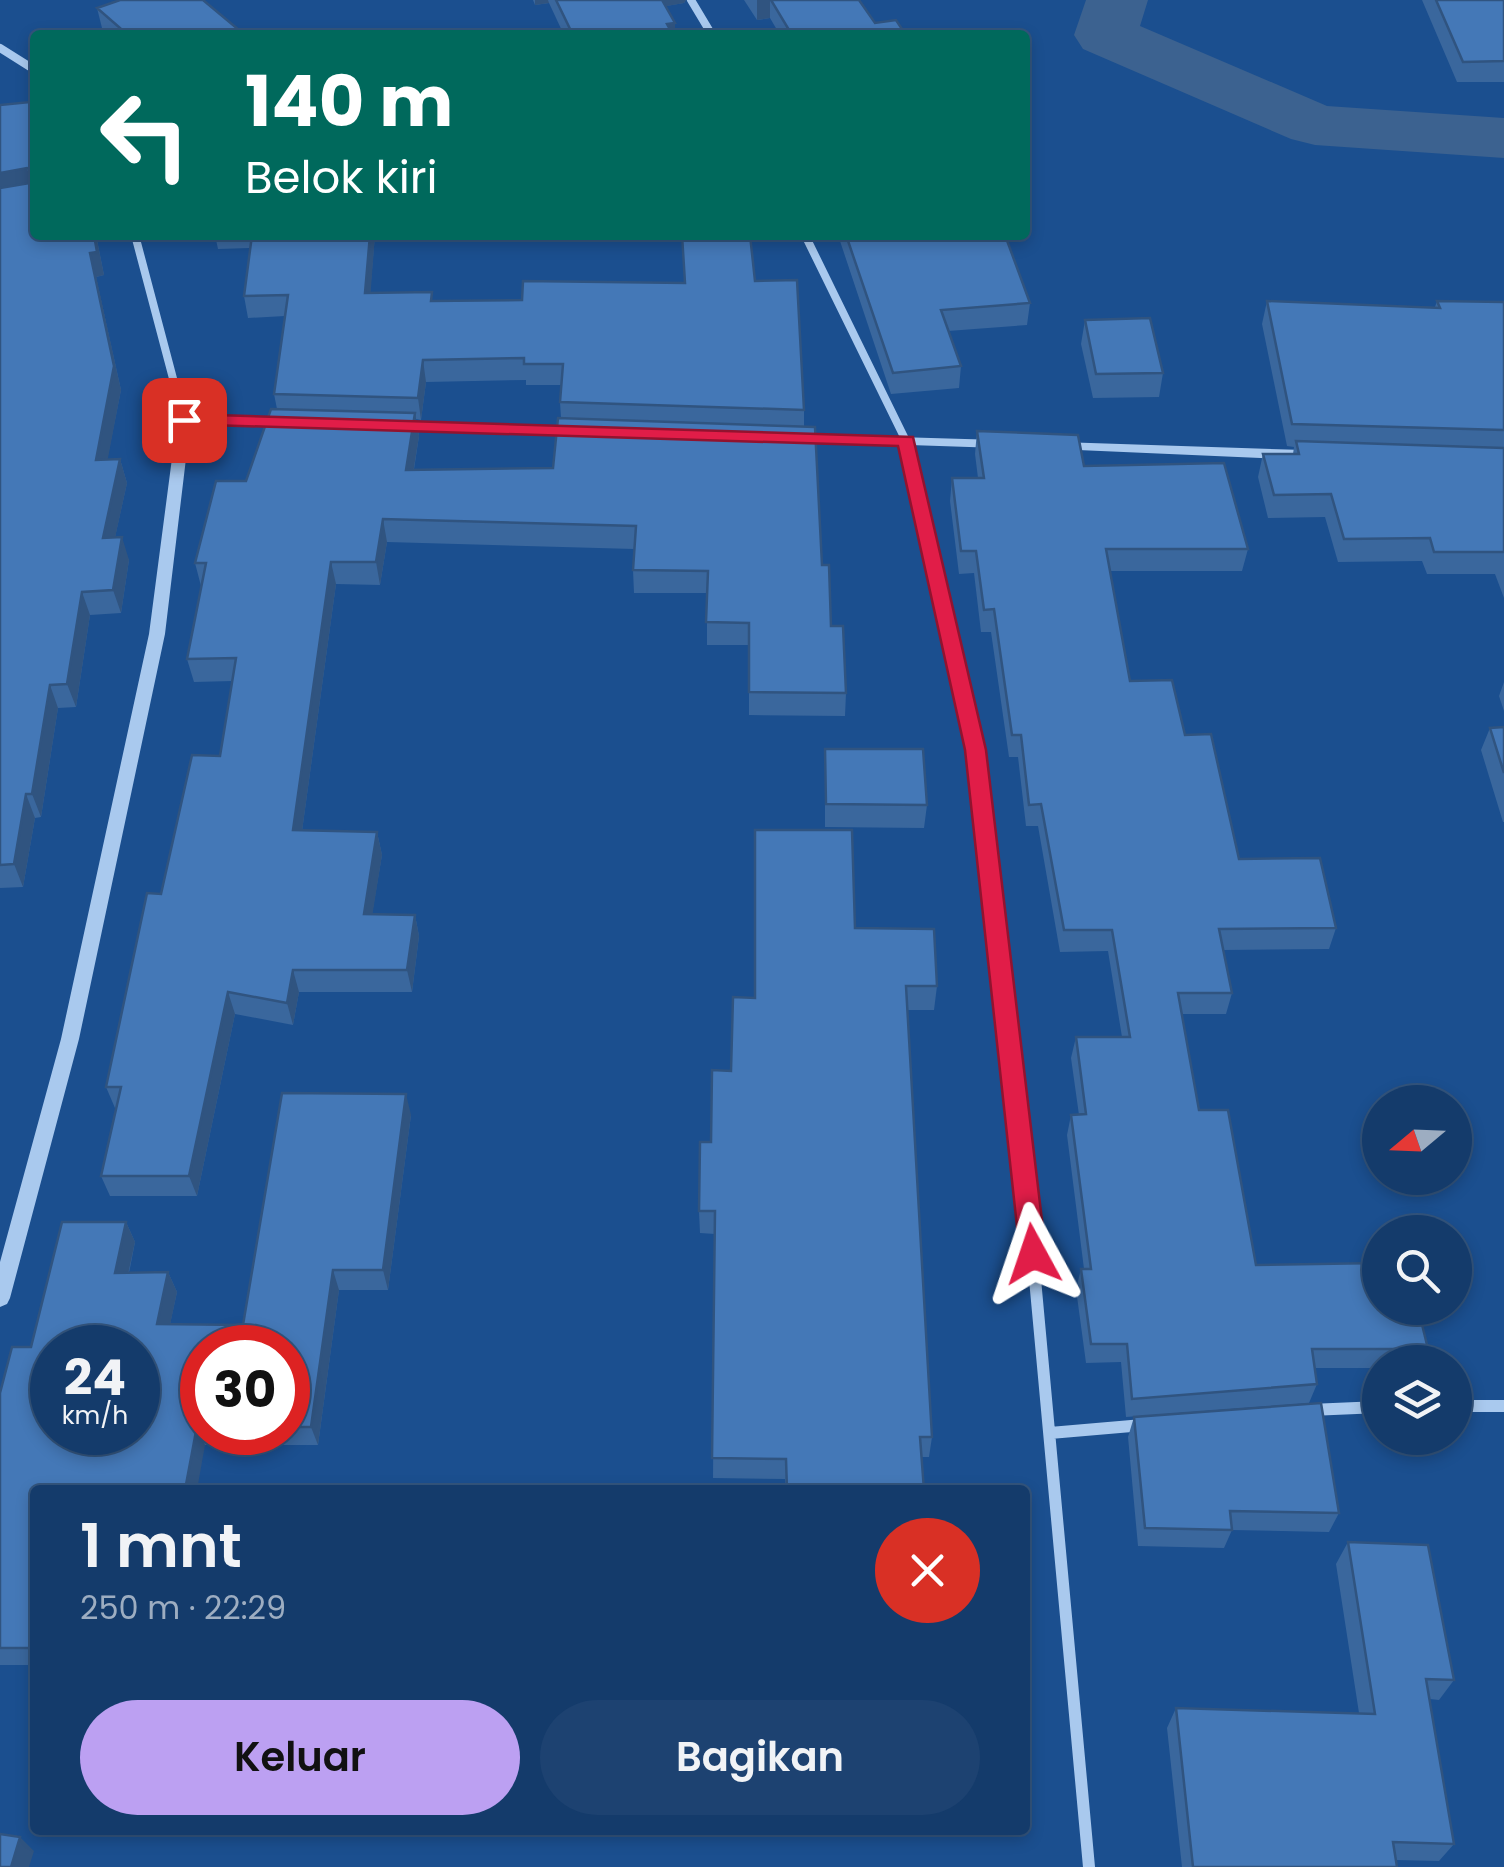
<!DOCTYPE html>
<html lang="id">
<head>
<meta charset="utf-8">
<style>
	body { margin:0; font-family:Poppins,sans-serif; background:#1d4271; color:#f1f3f6; height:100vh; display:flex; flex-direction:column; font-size:38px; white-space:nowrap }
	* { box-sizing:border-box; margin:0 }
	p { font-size:32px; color:#9dadc1 }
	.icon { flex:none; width:55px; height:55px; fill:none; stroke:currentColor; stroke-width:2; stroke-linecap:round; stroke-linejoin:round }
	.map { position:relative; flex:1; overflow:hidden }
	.details { position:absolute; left:30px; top:1485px; width:1000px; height:350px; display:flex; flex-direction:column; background:#143b6b; border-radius:10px; box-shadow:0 5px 15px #0003,0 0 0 2px #33557e }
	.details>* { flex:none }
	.hud { position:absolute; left:30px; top:30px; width:1000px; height:210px; border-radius:10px; box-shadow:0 5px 15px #0003,0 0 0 2px #33557e; background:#00695c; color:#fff; overflow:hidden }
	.needle { width:65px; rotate:251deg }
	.tools { position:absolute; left:1362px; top:1085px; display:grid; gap:20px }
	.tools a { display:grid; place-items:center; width:110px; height:110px; border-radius:50%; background:#143b6b; box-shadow:0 5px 15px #0003,0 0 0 2px #33557e; font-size:50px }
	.speed { position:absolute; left:30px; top:1325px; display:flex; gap:20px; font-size:50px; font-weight:700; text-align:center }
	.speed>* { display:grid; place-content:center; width:130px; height:130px; border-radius:50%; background:#143b6b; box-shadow:0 5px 15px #0003,0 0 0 2px #33557e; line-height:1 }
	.speed small { font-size:25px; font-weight:400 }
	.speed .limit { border:15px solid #d22; background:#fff; color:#111 }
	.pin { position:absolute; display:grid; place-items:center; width:85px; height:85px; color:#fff; margin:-42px; border-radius:20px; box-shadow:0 5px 15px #0006 }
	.me { position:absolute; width:110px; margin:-55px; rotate:355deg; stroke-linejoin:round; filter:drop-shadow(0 0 8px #0008) }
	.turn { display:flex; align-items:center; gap:35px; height:210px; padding:0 50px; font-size:45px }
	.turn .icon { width:130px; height:130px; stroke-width:2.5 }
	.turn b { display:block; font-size:70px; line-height:85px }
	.round { display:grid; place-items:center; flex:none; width:105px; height:105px; border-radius:52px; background:#1d4271 }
	.head { display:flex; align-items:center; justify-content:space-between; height:170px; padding:0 50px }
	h1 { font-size:60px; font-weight:600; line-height:75px }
	.primary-button { display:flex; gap:20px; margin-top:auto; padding:20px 50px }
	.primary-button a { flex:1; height:115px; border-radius:60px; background:#bca0f2; color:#111; font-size:40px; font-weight:600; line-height:115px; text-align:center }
	.primary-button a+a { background:#1d4271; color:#f1f3f6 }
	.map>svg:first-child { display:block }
</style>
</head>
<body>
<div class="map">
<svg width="1504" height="1867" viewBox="0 0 1504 1867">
	<rect width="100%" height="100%" fill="#1b4f8f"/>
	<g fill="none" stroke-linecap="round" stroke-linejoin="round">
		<path fill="#3c6290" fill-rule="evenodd" d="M 1086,0 L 1148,0 L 1140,26 L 1327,106 L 1504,118 L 1504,158 L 1315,145 L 1291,139 L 1083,49 L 1074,35 Z"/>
		<path stroke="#a9c9ee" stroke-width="8" d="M 691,0 L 712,35
			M 0,48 L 35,70
			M 135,235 L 184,420
			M 805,235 L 906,441 L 914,476"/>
		<path stroke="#a9c9ee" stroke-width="9" d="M 913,473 L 975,750 L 1017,1086"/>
		<path stroke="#a9c9ee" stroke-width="12" d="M 1017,1083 L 1089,1867
			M 1455,1406 L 1504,1406
			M 1310,1410 L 1380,1407
			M 1050,1433 L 1143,1425"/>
		<path fill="#a9c9ee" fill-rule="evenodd" d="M 184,416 L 289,419 L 296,423 L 289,427 L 190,425 L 165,634 L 79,1039 L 10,1298 L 7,1304 L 0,1307 L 0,1262 L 61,1039 L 149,634 L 177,420 Z
			M 395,422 L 579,427 L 586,431 L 579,435 L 390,429 L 388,426 Z
			M 795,434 L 999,440 L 1006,444 L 999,448 L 790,441 L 790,435 Z
			M 1060,442 L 1304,450 L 1311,455 L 1304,460 L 1055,449 L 1053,446 Z"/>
	</g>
	<path fill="#3a679d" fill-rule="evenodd" d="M 533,0 L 686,0 L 684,3 L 666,6 L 675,23 L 675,35 L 564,35 L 549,3 L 535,5 Z
		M 744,0 L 859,0 L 875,23 L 906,35 L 780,35 L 770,18 L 757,20 Z
		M 1422,0 L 1504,0 L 1504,82 L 1457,82 Z
		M 97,8 L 245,35 L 110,35 L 102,28 Z
		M 30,102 L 35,120 L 35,235 L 96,235 L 104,275 L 96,277 L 121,390 L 107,460 L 120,459 L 127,483 L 115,537 L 129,560 L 121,613 L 90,615 L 76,707 L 58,708 L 41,817 L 35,818 L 23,887 L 0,888 L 0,105 Z
		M 215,235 L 375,235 L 370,293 L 433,301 L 522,300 L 684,283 L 755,281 L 804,410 L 804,426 L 831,626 L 846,693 L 845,716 L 749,715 L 749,645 L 707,645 L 707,593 L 634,593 L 633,570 L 634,549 L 387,542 L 380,585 L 336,584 L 302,831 L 377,832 L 382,855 L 372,914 L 415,915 L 419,936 L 412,992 L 299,992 L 293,1025 L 235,1014 L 197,1196 L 110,1196 L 101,1176 L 116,1108 L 115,1108 L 106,1087 L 161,894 L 220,756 L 233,681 L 194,682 L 187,659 L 201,586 L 195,563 L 246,481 L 277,409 L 274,394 L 285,316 L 248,318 L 244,296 L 250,248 L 218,249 ZM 526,380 L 526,385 L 561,385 L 560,402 L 561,418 L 553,468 L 414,469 L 419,436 L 416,419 L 421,420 L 426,382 Z
		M 838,235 L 1005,235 L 1030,303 L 1027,325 L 948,331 L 961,366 L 959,388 L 891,394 Z
		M 1267,301 L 1435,307 L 1437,301 L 1504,302 L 1504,598 L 1495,574 L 1427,574 L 1422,561 L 1338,562 L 1325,517 L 1268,518 L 1258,477 L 1263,454 L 1293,454 L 1294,447 L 1287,446 L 1262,324 Z
		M 1085,320 L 1163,373 L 1159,397 L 1093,398 L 1081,344 Z
		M 977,431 L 1084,466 L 1248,549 L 1242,571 L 1110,571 L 1130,681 L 1185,735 L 1239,859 L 1336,928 L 1329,949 L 1223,950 L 1232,993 L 1226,1014 L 1182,1014 L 1199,1110 L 1256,1265 L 1428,1349 L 1421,1362 L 1380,1362 L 1380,1368 L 1315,1368 L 1317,1384 L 1309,1403 L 1126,1417 L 1121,1362 L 1086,1363 L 1076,1289 L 1081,1269 L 1084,1269 L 1067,1135 L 1071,1115 L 1079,1115 L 1071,1058 L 1076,1037 L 1122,1037 L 1108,951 L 1060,952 L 1038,826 L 1026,826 L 1018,757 L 1009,757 L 991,632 L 981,632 L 974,573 L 959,574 L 950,501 L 952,478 L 978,478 L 975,454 Z
		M 1504,682 L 1504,711 L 1499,696 Z
		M 1504,727 L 1504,822 L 1503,822 L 1481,750 L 1490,728 Z
		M 825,749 L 927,805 L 924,828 L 825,827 Z
		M 855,928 L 937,986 L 934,1010 L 907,1010 L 932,1437 L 929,1457 L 922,1457 L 924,1490 L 786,1490 L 785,1479 L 713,1478 L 715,1234 L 700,1233 L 699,1211 L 711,1142 L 731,1071 Z
		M 411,1115 L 388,1290 L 339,1290 L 318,1445 L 205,1445 L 35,1490 L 35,1665 L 0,1665 L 0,1393 L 31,1347 L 126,1222 L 135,1242 L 129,1273 L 168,1272 L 177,1292 L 170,1324 L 243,1325 ZM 202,1348 L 288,1348 L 288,1432 L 202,1432 Z
		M 1134,1417 L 1339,1513 L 1329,1532 L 1232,1530 L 1224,1548 L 1138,1546 L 1128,1437 Z
		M 1348,1542 L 1454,1680 L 1439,1700 L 1430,1699 L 1454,1844 L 1439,1861 L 1396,1860 L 1397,1867 L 1182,1867 L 1167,1728 L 1176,1708 L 1359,1713 L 1336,1564 Z"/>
	<path fill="#305480" d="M 535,0 L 548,0 L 549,3 L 535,5 Z
		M 656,0 L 686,0 L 684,3 L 656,8 Z
		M 757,0 L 770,0 L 770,18 L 757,20 Z
		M 675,23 L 675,35 L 667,35 L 667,24 Z
		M 27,168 L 34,192 L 0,197 L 0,173 Z
		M 94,235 L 96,235 L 104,275 L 96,277 L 121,390 L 103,484 L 96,460 L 90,253 Z
		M 370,235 L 375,235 L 369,314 L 365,293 Z
		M 423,360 L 426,382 L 421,420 L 418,398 Z
		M 415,413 L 419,436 L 410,492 L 406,470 Z
		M 120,459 L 127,483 L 110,561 L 103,538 Z
		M 383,519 L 387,542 L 380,585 L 376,562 Z
		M 122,537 L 129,560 L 121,613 L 113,590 Z
		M 331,562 L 336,584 L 299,853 L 293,830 Z
		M 82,592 L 90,615 L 76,707 L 67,684 Z
		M 50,685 L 58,708 L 41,817 L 32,794 Z
		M 26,794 L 35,818 L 23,887 L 14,864 Z
		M 377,832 L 382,855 L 369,936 L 364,914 Z
		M 415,915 L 419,936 L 412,992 L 407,970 Z
		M 293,970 L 299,992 L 293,1025 L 287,1003 Z
		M 228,992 L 235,1014 L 197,1196 L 189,1176 Z
		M 406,1094 L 411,1115 L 388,1290 L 383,1270 Z
		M 126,1222 L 135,1242 L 124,1293 L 115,1273 Z
		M 333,1270 L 339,1290 L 318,1445 L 311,1427 Z
		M 168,1272 L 177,1292 L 166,1344 L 157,1324 Z
		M 197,1426 L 205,1445 L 197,1490 L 185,1490 Z
		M 20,1837 L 34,1851 L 29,1867 L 11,1867 Z"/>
	<path fill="#4478b7" stroke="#305480" stroke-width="2.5" fill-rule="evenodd" d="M 120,0 L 203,0 L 245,35 L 128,35 L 97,8 Z
		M 556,0 L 662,0 L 675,23 L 667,24 L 673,35 L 573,35 Z
		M 771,0 L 859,0 L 875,23 L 896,20 L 906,35 L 792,35 Z
		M 1436,0 L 1504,0 L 1504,61 L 1463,62 Z
		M 30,102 L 35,129 L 35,235 L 94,235 L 97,252 L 90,253 L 114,366 L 96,460 L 120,459 L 103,538 L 122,537 L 113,590 L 82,592 L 67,684 L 50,685 L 32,794 L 26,794 L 14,864 L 0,865 L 0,188 L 29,183 L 35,172 L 27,168 L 0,173 L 0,105 Z
		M 252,235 L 370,235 L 365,293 L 432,292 L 431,301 L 522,300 L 523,281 L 685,283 L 682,235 L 750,235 L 755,281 L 797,280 L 804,410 L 560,402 L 563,364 L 524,364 L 524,358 L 423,360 L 418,398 L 274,394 L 288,295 L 244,296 Z
		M 846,235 L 1005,235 L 1030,303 L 941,310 L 961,366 L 893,373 Z
		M 1267,301 L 1440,308 L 1437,301 L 1504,302 L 1504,430 L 1292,424 Z
		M 1150,318 L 1163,373 L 1096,374 L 1085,320 Z
		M 271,409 L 415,413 L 406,470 L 553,468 L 558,418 L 815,427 L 822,565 L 829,565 L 831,626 L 843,626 L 846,693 L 749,692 L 749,623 L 706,622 L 708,571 L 633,570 L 636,526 L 383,519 L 376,562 L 331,562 L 293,830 L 377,832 L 364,914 L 415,915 L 407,970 L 293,970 L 287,1003 L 228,992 L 189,1176 L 101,1176 L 121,1087 L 106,1087 L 147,893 L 161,894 L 192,755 L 220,756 L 236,658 L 187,659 L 206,563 L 195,563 L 216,481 L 246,481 Z
		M 977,431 L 1078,435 L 1084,466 L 1224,463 L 1248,549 L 1106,549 L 1130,681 L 1172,680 L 1185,735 L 1211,734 L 1239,859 L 1320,858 L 1336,928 L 1219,929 L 1232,993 L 1178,993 L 1199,1110 L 1228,1110 L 1256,1265 L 1380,1263 L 1380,1308 L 1418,1308 L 1428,1349 L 1312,1349 L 1317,1384 L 1132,1399 L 1127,1344 L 1091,1344 L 1081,1269 L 1091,1269 L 1071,1115 L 1086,1114 L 1076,1037 L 1130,1037 L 1112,930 L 1064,930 L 1041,804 L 1029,805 L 1021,735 L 1012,735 L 994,609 L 984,610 L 976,551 L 961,551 L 952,478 L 984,478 Z
		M 1296,441 L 1504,448 L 1504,552 L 1434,552 L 1430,538 L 1344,539 L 1331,494 L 1274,495 L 1263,454 L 1299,454 Z
		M 1504,727 L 1504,773 L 1490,728 Z
		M 825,749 L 923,749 L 927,805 L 826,804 Z
		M 755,830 L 852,830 L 855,928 L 934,929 L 937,986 L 906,986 L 932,1437 L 920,1437 L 924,1490 L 787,1490 L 786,1459 L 712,1458 L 715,1211 L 699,1211 L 700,1142 L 711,1142 L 712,1070 L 731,1071 L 733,997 L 755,998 Z
		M 282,1093 L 406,1094 L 383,1270 L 333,1270 L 311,1427 L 288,1427 L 288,1348 L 202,1348 L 202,1426 L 197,1426 L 185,1490 L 35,1490 L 35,1648 L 0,1648 L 0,1393 L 12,1347 L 31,1347 L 62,1222 L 126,1222 L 115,1273 L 168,1272 L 157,1324 L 243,1325 ZM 52,1348 L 138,1348 L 138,1432 L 52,1432 Z
		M 1321,1403 L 1339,1513 L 1230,1511 L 1232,1530 L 1145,1528 L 1134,1417 Z
		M 1348,1542 L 1428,1545 L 1454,1680 L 1426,1679 L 1454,1844 L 1393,1842 L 1397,1867 L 1193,1867 L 1176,1708 L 1375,1714 Z
		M 0,1834 L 20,1837 L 11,1867 L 0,1867 Z"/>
	<path fill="#e11d48" stroke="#92132f" stroke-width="2.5" d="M 184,414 L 913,437 L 986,750 L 1046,1254 L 1042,1262 L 1024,1262 L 1020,1254 L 965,750 L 898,446 L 177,424 L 174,420 Z"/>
</svg>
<div class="tools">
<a><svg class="needle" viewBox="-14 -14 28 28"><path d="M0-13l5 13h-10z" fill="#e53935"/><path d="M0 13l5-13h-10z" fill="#9dadc1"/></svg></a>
<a><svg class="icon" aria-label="search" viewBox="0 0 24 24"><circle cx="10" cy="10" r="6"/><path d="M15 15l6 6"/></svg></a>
<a><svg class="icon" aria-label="layers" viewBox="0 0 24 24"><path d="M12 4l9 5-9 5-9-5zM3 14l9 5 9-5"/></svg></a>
</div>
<div class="speed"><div>24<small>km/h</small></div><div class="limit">30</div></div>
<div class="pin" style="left:184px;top:420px;background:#d93025"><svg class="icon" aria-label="arrive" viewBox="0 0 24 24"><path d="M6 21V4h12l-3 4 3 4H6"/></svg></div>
<svg class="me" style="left:1033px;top:1254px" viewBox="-20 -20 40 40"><path d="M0-17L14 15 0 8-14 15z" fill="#e11d48" stroke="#fff" stroke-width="4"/></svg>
<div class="hud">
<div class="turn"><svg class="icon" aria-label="left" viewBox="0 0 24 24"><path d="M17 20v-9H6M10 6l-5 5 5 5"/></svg><div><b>140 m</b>Belok kiri</div></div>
</div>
<section class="details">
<div class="head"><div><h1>1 mnt</h1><p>250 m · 22:29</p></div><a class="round" style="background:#d93025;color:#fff"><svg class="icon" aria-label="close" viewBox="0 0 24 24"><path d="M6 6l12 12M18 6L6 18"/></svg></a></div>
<div class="primary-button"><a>Keluar</a><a>Bagikan</a></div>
</section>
</div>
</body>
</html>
